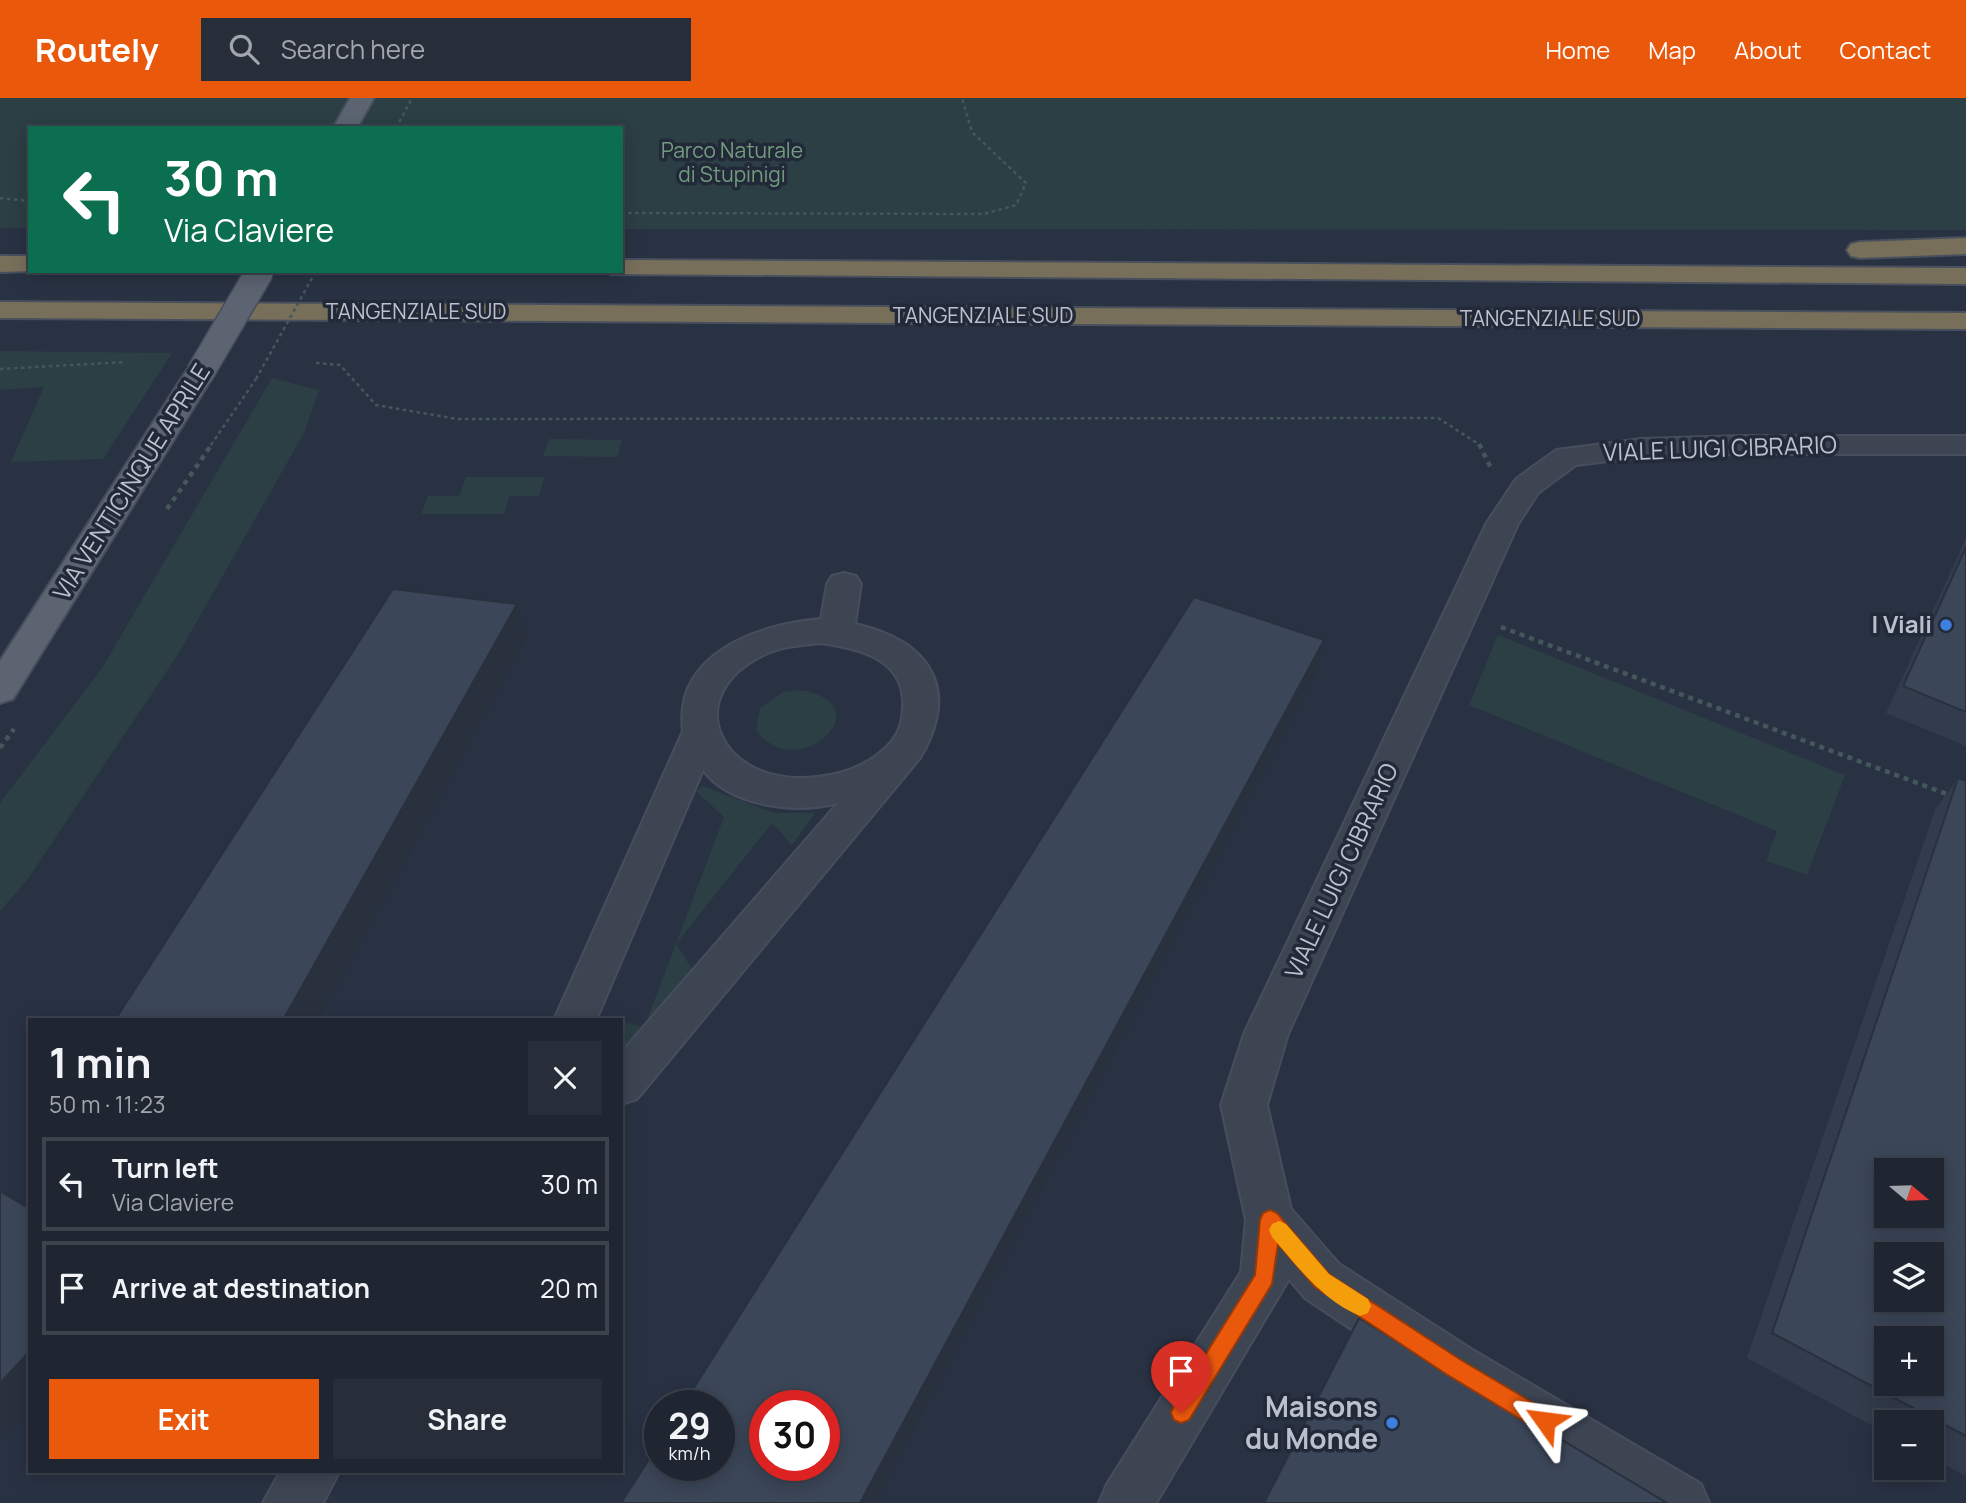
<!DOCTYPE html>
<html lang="en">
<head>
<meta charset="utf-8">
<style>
	body { margin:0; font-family:Manrope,sans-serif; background:#272e3a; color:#f1f3f6; height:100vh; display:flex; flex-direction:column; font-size:26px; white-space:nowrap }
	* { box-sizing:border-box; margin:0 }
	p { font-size:23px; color:#a1a5ac }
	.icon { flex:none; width:38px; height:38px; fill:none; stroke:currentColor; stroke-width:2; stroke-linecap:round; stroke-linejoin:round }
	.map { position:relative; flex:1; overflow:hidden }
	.panel { position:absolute; left:28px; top:920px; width:595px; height:455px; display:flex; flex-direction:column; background:#1f2632; border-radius:0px; box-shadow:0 4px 18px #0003,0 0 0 2px #3c434d }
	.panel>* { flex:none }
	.banner { position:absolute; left:28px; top:28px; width:595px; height:147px; border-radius:0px; box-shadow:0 4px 18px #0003,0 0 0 2px #3c434d; background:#0b6e4f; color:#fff; overflow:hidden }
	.needle { width:46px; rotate:109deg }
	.controls { position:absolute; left:1874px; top:1060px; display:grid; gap:14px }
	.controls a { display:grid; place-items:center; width:70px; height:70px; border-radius:0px; background:#1f2632; box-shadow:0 4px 18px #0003,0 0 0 2px #3c434d; font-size:35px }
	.speed { position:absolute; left:644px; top:1292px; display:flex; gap:14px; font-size:35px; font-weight:700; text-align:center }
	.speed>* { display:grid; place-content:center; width:91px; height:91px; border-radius:50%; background:#1f2632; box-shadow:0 4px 18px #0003,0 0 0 2px #3c434d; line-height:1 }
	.speed small { font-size:18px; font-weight:400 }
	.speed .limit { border:10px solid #d22; background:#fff; color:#111 }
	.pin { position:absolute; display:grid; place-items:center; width:60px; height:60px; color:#fff; margin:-72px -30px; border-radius:50% 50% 50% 0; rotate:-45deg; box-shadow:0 0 7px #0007 }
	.pin .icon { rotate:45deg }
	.me { position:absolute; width:77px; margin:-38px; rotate:301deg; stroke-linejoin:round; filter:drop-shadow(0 0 5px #0008) }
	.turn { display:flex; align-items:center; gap:24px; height:147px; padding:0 21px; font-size:32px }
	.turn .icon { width:91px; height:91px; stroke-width:2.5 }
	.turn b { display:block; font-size:49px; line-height:60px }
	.round { display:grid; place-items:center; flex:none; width:74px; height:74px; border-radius:0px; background:#272e3a }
	.summary { display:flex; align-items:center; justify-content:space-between; height:119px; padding:0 21px }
	h1 { font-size:42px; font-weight:700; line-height:52px }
	.button { display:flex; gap:14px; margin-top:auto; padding:14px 21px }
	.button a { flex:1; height:80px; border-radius:0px; background:#ea580c; color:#fff; font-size:28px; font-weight:700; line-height:80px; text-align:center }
	.button a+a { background:#272e3a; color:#f1f3f6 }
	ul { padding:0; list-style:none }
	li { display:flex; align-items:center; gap:21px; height:94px; margin:0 14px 10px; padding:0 7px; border:4px solid #3c434d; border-radius:0px }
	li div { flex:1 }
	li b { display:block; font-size:26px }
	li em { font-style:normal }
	header { display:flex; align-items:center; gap:42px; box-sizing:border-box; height:98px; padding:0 35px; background:#ea580c; color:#fff }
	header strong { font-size:33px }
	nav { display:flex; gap:38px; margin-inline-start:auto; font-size:24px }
	.search { width:490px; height:63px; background:#272e3a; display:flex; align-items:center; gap:18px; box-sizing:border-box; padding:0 24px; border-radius:0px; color:#a1a5ac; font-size:26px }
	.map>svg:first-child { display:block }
</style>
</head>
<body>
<header>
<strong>Routely</strong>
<div class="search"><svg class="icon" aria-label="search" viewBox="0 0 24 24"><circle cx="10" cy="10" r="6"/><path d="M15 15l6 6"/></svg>Search here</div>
<nav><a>Home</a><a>Map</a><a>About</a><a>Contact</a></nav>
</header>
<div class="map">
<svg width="1966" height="1405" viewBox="0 0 1966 1405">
	<rect width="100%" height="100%" fill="#293243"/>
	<path fill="#2b3f44" d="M 0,0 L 1966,0 L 1966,132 L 621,131 L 621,30 L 30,30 L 30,130 L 0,130 Z
		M 0,253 L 172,255 L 103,361 L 11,364 L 44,289 L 0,292 Z
		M 272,280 L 319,292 L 304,335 L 179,555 L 28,781 L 0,813 L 0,705 L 102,570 Z
		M 549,341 L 622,342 L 617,359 L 543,358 Z
		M 466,379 L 544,379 L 539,398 L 509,398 L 504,416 L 421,416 L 428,398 L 459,398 Z
		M 1498,537 L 1845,677 L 1807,777 L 1766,763 L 1777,733 L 1469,607 Z
		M 798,592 C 887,603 799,690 756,632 L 760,610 L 783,594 Z
		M 702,688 L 774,715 L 815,715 L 792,747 L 772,725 L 676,846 L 696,877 L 621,973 L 621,923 L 644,930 L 724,719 L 696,693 Z"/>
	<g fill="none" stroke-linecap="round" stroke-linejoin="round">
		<defs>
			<path id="minor" d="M 1743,338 L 1966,338 L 1966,356 L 1743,356 L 1642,359 L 1576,367 L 1538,395 L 1518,426 L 1288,936 L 1267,1007 L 1291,1111 L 1339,1166 L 1471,1251 L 1701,1386 L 1709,1405 L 1632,1405 L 1435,1287 L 1305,1200 L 1289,1181 L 1156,1405 L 1099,1405 L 1107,1386 L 1241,1174 L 1246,1122 L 1221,1007 L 1244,936 L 1486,426 L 1516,381 L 1556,352 L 1642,341 Z
				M 844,475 L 856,478 L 861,486 L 855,526 C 930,543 961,590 920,660 L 637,1001 L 621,1006 L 621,955 L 838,705 C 796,716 731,709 703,672 L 596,922 L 554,922 L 683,633 C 673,555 759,526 821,521 L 827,486 L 832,478 ZM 820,545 C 857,550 905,560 903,608 C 903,620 900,633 892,643 C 873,665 846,676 817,679 C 720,691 675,596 768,555 C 784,548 803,547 820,545 Z
				M 280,1374 L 339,1374 L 323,1405 L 263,1405 Z"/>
			<path id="major" d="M 350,0 L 374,0 L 357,30 L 333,30 Z
				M 200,266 L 210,269 L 215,275 L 13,601 L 0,605 L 0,563 L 185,275 L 190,269 Z"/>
			<path id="highway" d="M 1966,140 L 1966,156 L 1860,160 L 1851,158 L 1847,152 L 1851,146 L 1860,144 Z
				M 0,158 L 30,158 L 30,173 L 33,173 L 0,174 Z
				M 621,162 L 1966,170 L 1966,186 L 611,176 L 610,173 L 621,173 Z
				M 0,204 L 1966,215 L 1966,231 L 0,220 Z"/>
		</defs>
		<use href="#minor" stroke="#474d5c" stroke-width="4"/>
		<use href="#major" stroke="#474d5c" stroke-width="4"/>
		<use href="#highway" stroke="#484f5d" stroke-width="4"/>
		<path stroke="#44585b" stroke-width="2.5" stroke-dasharray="3.5 3.5" stroke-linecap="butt" d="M 396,30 L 412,0
			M 0,100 L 30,103
			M 621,115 L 984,116 L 1016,107 L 1026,85 L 972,34 L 962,0
			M 316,265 L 340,267 L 376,307 L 457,321 L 1438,320 L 1480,347
			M 0,271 L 126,264
			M 211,347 L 256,281"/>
		<path stroke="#44585b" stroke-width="4.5" stroke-dasharray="5 5" stroke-linecap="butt" d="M 1479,346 L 1491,370
			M 167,411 L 212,346
			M 1501,529 L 1952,698
			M 0,650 L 14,631"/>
		<use href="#minor" fill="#3d4553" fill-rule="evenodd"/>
		<use href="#major" fill="#5c6472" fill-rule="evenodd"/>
		<use href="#highway" fill="#786f5b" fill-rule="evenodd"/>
		<defs>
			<path id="major-bridge" d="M 200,275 L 260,173"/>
		</defs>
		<use href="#major-bridge" stroke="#474d5c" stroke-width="30" stroke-linecap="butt"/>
		<path stroke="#44585b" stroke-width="2.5" stroke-dasharray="3.5 3.5" stroke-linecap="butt" d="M 256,281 L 316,173"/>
		<use href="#major-bridge" stroke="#5c6472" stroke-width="27"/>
	</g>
	<path fill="#333c4c" d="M 1966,440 L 1966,648 L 1886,615 Z
		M 1958,680 L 1966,683 L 1966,1378 L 1932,1360 L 1932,1325 L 1886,1325 L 1886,1335 L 1747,1260 L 1935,712 Z"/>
	<path fill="#29313e" d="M 517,506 L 527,539 L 319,922 L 283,922 Z
		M 1324,542 L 1317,575 L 875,1405 L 860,1405 Z
		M 30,1253 L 30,1311 L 0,1344 L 0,1285 Z"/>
	<path fill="#3b4658" stroke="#29313e" stroke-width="2" fill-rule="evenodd" d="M 1966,449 L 1966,614 L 1903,588 Z
		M 393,491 L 517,506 L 283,922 L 115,922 Z
		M 1194,499 L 1324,542 L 860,1405 L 621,1405 L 660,1344 L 660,1367 L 719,1367 L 719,1307 L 683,1307 ZM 765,1307 L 824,1307 L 824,1367 L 765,1367 Z
		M 1958,680 L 1966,683 L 1966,1338 L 1772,1235 ZM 1886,1073 L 1932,1073 L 1932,1118 L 1886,1118 ZM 1886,1157 L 1932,1157 L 1932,1202 L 1886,1202 ZM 1886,1241 L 1932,1241 L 1932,1286 L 1886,1286 Z
		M 0,1093 L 30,1111 L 30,1253 L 0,1285 Z
		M 1359,1220 L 1667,1405 L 1264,1405 Z"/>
	<path fill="#ea580c" stroke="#983908" stroke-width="2" d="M 1270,1112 L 1277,1115 L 1329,1176 L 1461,1262 L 1552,1316 L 1556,1323 L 1552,1331 L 1545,1334 L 1537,1331 L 1446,1276 L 1315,1189 L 1278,1146 L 1272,1186 L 1189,1322 L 1181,1325 L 1174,1322 L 1171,1315 L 1174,1307 L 1255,1177 L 1260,1122 L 1263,1115 Z"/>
	<path fill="#f59e0b" d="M 1279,1123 L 1286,1126 L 1329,1176 L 1368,1201 L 1371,1208 L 1368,1215 L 1360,1218 C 1322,1202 1298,1169 1272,1139 L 1269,1132 L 1272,1126 Z"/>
	<g fill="#3f7fe0" stroke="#222938" stroke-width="2.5">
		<circle cx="1946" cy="527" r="7"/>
		<circle cx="1392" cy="1325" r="7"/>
	</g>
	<g text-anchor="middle" stroke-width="7" stroke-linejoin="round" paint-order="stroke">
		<g font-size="21" fill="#739c7f" stroke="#222938">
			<text x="732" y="60">Parco Naturale<tspan x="732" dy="24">di Stupinigi</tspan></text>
		</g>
		<g font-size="21" fill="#bbc0cc" stroke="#222938">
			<text x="416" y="221">TANGENZIALE SUD</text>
			<text x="983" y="225">TANGENZIALE SUD</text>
			<text x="1550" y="228">TANGENZIALE SUD</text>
		</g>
		<g font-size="24" fill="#bbc0cc" stroke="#222938">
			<text transform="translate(1720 351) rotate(-2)" y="8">VIALE LUIGI CIBRARIO</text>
			<text transform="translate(132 384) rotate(-58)" y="8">VIA VENTICINQUE APRILE</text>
			<text transform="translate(1342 773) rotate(-65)" y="8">VIALE LUIGI CIBRARIO</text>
		</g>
		<g font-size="24" font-weight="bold" fill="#bbc0cc" stroke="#222938" text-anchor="end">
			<text x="1932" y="535">I Viali</text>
		</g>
		<g font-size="28" font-weight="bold" fill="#bbc0cc" stroke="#222938" text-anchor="end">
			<text x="1378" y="1319">Maisons<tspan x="1378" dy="32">du Monde</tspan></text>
		</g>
	</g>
</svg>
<div class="controls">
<a><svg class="needle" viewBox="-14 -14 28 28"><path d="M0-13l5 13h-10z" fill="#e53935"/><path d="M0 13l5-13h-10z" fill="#a1a5ac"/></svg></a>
<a><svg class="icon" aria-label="layers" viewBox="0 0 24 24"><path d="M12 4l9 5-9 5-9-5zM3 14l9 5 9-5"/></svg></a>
<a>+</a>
<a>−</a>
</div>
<div class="speed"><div>29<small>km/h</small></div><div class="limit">30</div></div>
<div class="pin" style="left:1181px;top:1315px;background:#d93025"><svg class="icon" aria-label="arrive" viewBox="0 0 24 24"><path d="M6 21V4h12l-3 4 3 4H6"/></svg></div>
<svg class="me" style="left:1545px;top:1323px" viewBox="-20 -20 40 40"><path d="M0-17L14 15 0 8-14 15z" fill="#ea580c" stroke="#fff" stroke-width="4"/></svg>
<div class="banner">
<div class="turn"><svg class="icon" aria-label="left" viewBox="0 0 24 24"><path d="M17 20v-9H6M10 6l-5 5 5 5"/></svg><div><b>30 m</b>Via Claviere</div></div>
</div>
<section class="panel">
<div class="summary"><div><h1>1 min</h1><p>50 m · 11:23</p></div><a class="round"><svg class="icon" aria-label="close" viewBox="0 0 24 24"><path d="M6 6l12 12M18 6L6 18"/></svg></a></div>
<ul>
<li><svg class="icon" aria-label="left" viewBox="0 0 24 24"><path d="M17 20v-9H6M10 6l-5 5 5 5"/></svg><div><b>Turn left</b><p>Via Claviere</p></div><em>30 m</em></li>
<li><svg class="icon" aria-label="arrive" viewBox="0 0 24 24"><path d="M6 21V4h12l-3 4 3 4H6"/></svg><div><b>Arrive at destination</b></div><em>20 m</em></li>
</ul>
<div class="button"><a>Exit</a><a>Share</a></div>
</section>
</div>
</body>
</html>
